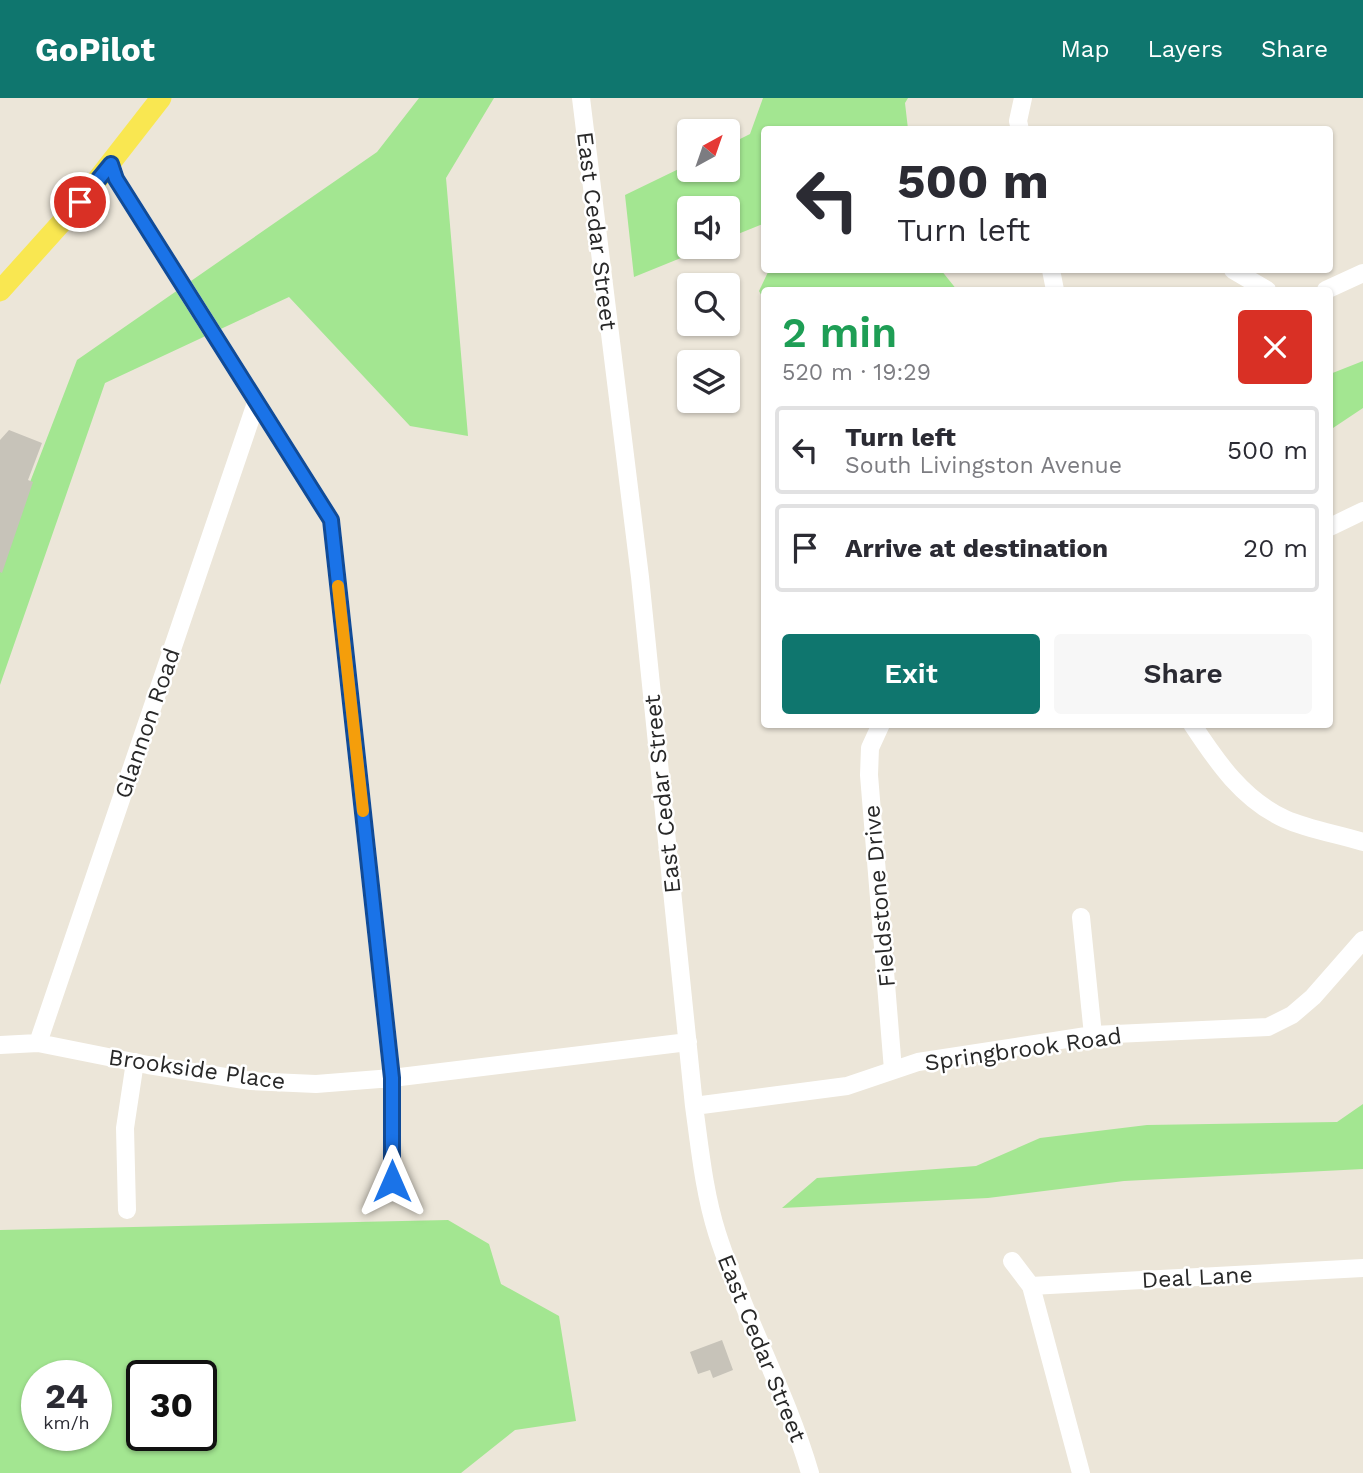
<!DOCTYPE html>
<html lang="en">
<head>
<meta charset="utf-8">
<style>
	body { margin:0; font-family:"Work Sans",sans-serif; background:#f7f7f7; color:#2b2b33; height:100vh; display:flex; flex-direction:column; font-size:26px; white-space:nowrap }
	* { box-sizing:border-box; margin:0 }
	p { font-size:23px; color:#7c7c81 }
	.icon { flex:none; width:38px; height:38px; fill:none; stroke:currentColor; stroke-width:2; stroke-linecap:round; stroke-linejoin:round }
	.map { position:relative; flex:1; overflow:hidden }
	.sheet { position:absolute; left:761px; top:189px; width:572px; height:441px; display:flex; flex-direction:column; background:#fff; border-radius:7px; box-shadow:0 2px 5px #0004 }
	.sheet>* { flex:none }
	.hud { position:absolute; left:761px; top:28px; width:572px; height:147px; border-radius:7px; box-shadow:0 2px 5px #0004; background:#fff; color:#2b2b33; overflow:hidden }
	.needle { width:46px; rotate:40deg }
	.controls { position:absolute; left:677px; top:21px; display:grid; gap:14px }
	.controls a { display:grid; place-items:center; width:63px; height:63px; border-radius:7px; background:#fff; box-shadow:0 2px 5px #0004; font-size:35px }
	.speed { position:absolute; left:21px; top:1262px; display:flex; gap:14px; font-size:35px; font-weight:700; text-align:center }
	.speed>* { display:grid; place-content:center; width:91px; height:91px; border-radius:50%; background:#fff; box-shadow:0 2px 5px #0004; line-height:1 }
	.speed small { font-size:18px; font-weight:400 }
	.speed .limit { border:4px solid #111; border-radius:10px; background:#fff; color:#111 }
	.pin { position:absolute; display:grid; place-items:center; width:60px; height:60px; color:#fff; margin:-30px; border:4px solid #fff; border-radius:50%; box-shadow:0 2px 7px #0007 }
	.me { position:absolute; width:77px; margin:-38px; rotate:0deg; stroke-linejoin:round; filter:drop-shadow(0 0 5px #0008) }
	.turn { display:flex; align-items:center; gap:24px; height:147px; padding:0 21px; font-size:32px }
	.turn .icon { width:91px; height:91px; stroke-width:2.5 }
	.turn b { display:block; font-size:49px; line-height:60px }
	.round { display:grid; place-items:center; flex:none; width:74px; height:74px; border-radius:7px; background:#f7f7f7 }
	.head { display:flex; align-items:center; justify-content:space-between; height:119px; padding:0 21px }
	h1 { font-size:42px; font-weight:600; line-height:52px; color:#1e9e55 }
	.cta { display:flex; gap:14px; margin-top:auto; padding:14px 21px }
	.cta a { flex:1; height:80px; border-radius:7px; background:#0f766e; color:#fff; font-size:28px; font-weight:600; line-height:80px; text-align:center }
	.cta a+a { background:#f7f7f7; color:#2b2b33 }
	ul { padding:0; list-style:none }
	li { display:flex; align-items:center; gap:21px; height:88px; margin:0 14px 10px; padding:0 7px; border:4px solid #e1e1e2; border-radius:7px }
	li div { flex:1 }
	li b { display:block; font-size:26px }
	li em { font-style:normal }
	header { display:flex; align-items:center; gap:42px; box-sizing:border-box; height:98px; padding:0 35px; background:#0f766e; color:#fff }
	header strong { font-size:33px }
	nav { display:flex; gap:38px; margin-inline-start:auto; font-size:24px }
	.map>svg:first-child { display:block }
</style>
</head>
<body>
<header>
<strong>GoPilot</strong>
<nav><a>Map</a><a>Layers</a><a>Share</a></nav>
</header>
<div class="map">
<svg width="1363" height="1375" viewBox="0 0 1363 1375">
	<rect width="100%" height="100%" fill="#ece6d9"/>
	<path fill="#a3e691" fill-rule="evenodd" d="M 419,0 L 494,0 L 446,80 L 468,338 L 410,328 L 289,199 L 105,285 L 0,587 L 0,462 L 77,262 L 377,54 Z
		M 763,0 L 908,0 L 905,5 L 908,31 L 765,32 L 765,125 L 728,140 L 728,110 L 690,110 L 690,149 L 708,149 L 634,179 L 625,97 L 689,66 L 690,72 L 728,72 L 728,47 L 750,36 Z
		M 769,172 L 941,172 L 957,192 L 765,192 L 765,204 L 759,193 Z
		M 1363,263 L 1363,310 L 1330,332 L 1330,276 Z
		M 1363,1006 L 1363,1071 L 1124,1083 L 988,1100 L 782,1110 L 817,1080 L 976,1068 L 1040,1040 L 1147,1027 L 1337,1024 Z
		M 448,1122 L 489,1146 L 501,1186 L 559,1218 L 576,1323 L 515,1332 L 461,1375 L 0,1375 L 0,1132 ZM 37,1278 L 96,1278 L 96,1337 L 37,1337 ZM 142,1278 L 201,1278 L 201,1337 L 142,1337 Z"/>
	<path fill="#c7c3b9" d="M 9,332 L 42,345 L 28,382 L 33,384 L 2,475 L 0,474 L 0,342 Z
		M 722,1242 L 733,1272 L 713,1280 L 710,1272 L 698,1276 L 690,1254 Z"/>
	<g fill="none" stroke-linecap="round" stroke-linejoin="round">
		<path stroke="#fff" stroke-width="18" d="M 581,0 L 640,479 L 694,1008 C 700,1051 704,1094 717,1135 C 743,1217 786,1293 810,1375
			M 1020,32 L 1018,23 L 1023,0
			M 111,66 L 116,81 L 331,422 L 392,980 L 392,1083
			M 1051,172 L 1055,192
			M 1233,172 L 1267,192
			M 1326,192 L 1363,175
			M 1330,429 L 1363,413
			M 881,626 L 870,650 L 869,677 L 893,972
			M 1192,626 C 1217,664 1243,702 1285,721 C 1310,732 1338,736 1363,744
			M 1081,819 L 1093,937
			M 38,945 L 256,305
			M 0,947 L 38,945 L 148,967 L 251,983 L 316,986 L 392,980 L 688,944
			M 694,1008 L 847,988 L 918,964 L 1093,937 L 1268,929 L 1292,917 L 1313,899 L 1363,842
			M 127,1112 L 125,1030 L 135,964
			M 1012,1163 L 1031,1188 L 1081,1375
			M 1031,1188 L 1363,1170"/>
		<path stroke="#f9e751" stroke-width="21" d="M 0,193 L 80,104 L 161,0"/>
	</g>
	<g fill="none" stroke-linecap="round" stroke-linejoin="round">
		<defs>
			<path id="route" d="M 80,104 L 111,66 L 116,81 L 331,422 L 392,980 L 392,1083"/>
		</defs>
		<use href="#route" stroke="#114b97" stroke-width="18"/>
		<use href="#route" stroke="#1a73e8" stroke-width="12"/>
		<path stroke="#f59e0b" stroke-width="12" d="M 338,488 L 363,713"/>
	</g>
	<g text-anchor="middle" stroke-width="5" stroke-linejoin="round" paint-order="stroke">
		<g font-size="23" fill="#282828" stroke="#fff">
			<text transform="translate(597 133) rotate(83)" y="8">East Cedar Street</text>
			<text transform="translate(147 625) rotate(-71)" y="8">Glannon Road</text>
			<text transform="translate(662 696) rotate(-96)" y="8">East Cedar Street</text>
			<text transform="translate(879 798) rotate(-95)" y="8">Fieldstone Drive</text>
			<text transform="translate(1023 951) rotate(-8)" y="8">Springbrook Road</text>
			<text transform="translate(197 971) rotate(8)" y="8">Brookside Place</text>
			<text transform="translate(1197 1179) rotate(-3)" y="8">Deal Lane</text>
			<text transform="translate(762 1250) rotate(68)" y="8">East Cedar Street</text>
		</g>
	</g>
</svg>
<div class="controls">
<a><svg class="needle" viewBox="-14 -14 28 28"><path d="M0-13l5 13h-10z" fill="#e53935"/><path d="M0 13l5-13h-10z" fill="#7c7c81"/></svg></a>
<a><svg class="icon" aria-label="sound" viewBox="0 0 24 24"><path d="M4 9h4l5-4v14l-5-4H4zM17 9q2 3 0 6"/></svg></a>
<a><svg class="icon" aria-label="search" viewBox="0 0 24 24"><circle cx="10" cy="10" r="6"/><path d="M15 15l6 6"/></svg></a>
<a><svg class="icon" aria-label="layers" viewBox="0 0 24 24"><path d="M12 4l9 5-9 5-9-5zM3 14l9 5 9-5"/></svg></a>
</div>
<div class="speed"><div>24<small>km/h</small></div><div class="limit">30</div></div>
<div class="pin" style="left:80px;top:104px;background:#d93025"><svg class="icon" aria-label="arrive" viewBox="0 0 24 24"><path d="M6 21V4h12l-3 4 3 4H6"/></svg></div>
<svg class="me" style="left:392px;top:1083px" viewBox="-20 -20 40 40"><path d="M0-17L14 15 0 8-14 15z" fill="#1a73e8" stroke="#fff" stroke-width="4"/></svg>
<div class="hud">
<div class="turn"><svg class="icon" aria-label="left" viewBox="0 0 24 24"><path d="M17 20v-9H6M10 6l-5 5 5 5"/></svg><div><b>500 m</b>Turn left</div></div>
</div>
<section class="sheet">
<div class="head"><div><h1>2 min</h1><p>520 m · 19:29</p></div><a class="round" style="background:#d93025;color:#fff"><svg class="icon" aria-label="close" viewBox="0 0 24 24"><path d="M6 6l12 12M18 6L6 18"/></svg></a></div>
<ul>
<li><svg class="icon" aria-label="left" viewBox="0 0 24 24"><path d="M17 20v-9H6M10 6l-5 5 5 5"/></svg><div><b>Turn left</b><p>South Livingston Avenue</p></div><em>500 m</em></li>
<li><svg class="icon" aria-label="arrive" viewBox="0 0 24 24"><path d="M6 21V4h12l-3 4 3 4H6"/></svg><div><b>Arrive at destination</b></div><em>20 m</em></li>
</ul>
<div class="cta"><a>Exit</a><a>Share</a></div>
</section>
</div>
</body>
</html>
